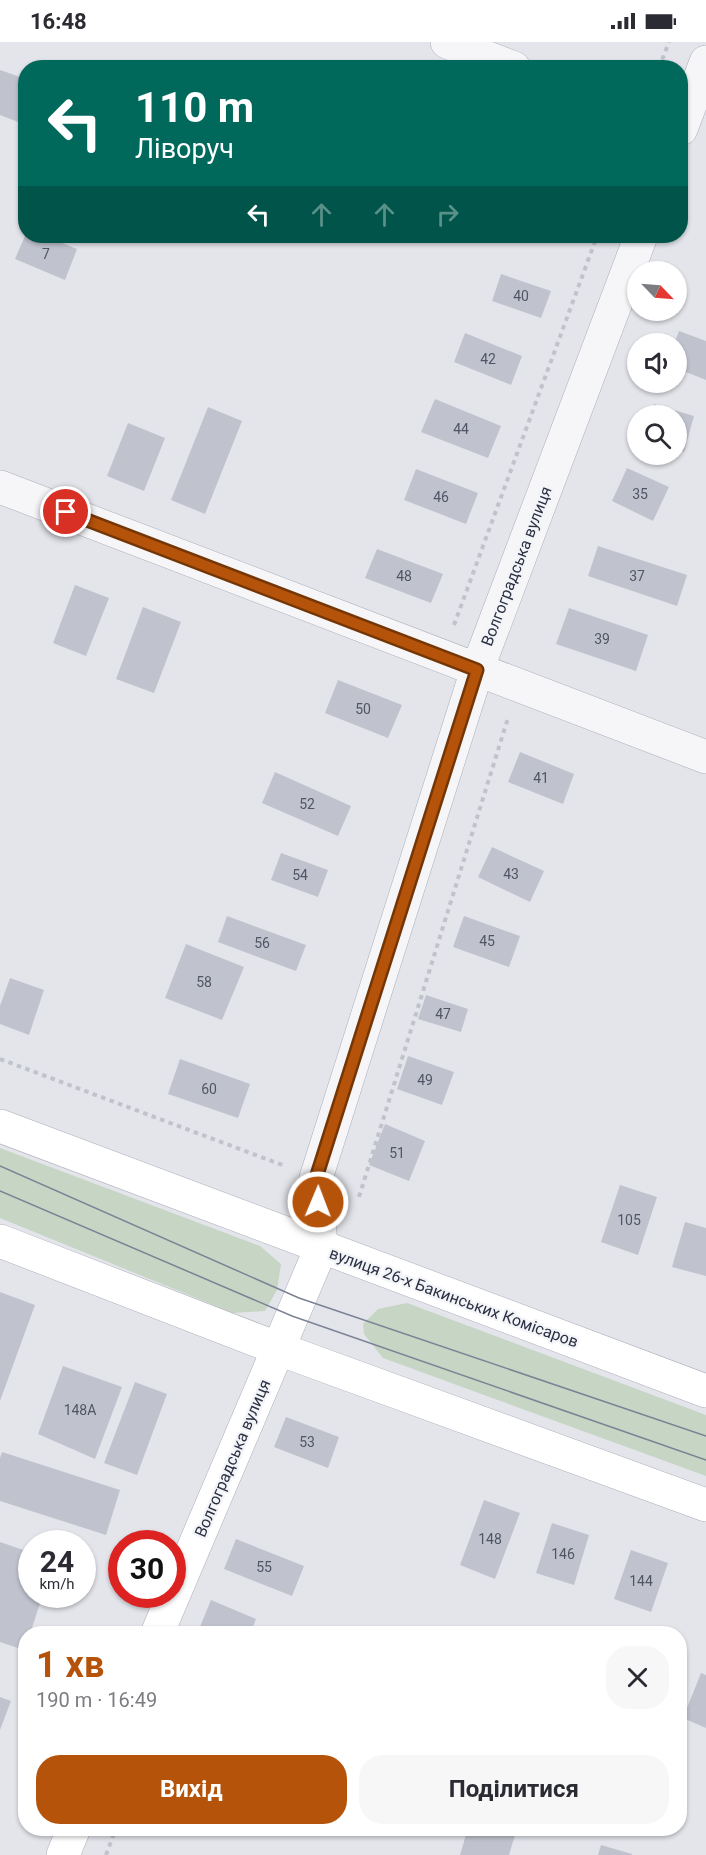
<!DOCTYPE html>
<html lang="uk">
<head>
<meta charset="utf-8">
<style>
	body { margin:0; font-family:Roboto,sans-serif; background:#f7f7f7; color:#2b2b33; height:100vh; display:flex; flex-direction:column; font-size:22px; white-space:nowrap }
	* { box-sizing:border-box; margin:0 }
	p { font-size:20px; color:#7c7c81 }
	.icon { flex:none; width:33px; height:33px; fill:none; stroke:currentColor; stroke-width:2; stroke-linecap:round; stroke-linejoin:round }
	.map { position:relative; flex:1; overflow:hidden }
	.sheet { position:absolute; left:18px; top:1584px; width:669px; height:210px; display:flex; flex-direction:column; background:#fff; border-radius:24px; box-shadow:0 2px 4px #0004 }
	.sheet>* { flex:none }
	.banner { position:absolute; left:18px; top:18px; width:670px; height:183px; border-radius:24px; box-shadow:0 2px 4px #0004; background:#00695c; color:#fff; overflow:hidden }
	.needle { width:39px; rotate:115deg }
	.controls { position:absolute; left:627px; top:219px; display:grid; gap:12px }
	.controls a { display:grid; place-items:center; width:60px; height:60px; border-radius:50%; background:#fff; box-shadow:0 2px 4px #0004; font-size:30px }
	.speed { position:absolute; left:18px; top:1488px; display:flex; gap:12px; font-size:30px; font-weight:700; text-align:center }
	.speed>* { display:grid; place-content:center; width:78px; height:78px; border-radius:50%; background:#fff; box-shadow:0 2px 4px #0004; line-height:1 }
	.speed small { font-size:15px; font-weight:400 }
	.speed .limit { border:9px solid #d22; background:#fff; color:#111 }
	.pin { position:absolute; display:grid; place-items:center; width:51px; height:51px; color:#fff; margin:-26px; border:3px solid #fff; border-radius:50%; box-shadow:0 2px 6px #0007 }
	.me { position:absolute; width:66px; margin:-33px; rotate:1deg; stroke-linejoin:round; filter:drop-shadow(0 0 4px #0008) }
	.turn { display:flex; align-items:center; gap:21px; height:126px; padding:0 18px; font-size:27px }
	.turn .icon { width:78px; height:78px; stroke-width:2.5 }
	.turn b { display:block; font-size:42px; line-height:51px }
	.lanes { display:flex; align-items:center; height:57px; padding:0 18px; background:#0003; justify-content:center; gap:30px; direction:ltr }
	.lanes .off { opacity:.35 }
	.round { display:grid; place-items:center; flex:none; width:63px; height:63px; border-radius:24px; background:#f7f7f7 }
	.overview { display:flex; align-items:center; justify-content:space-between; height:102px; padding:0 18px }
	h1 { font-size:36px; font-weight:700; line-height:45px; color:#b45309 }
	.cta { display:flex; gap:12px; margin-top:auto; padding:12px 18px }
	.cta a { flex:1; height:69px; border-radius:24px; background:#b45309; color:#fff; font-size:24px; font-weight:700; line-height:69px; text-align:center }
	.cta a+a { background:#f7f7f7; color:#2b2b33 }
	.status { display:flex; justify-content:space-between; align-items:center; height:42px; padding:0 30px; background:#fff; direction:ltr }
	.status svg { height:16px; fill:currentColor }
	.map>svg:first-child { display:block }
</style>
</head>
<body>
<div class="status"><b>16:48</b><svg viewBox="0 0 49 12"><path d="M0 12V9h3v3zM5 12V6h3v6zM10 12V3h3v9zM15 12V0h3v12zM26 1h20v11H26zM47 4h2v5h-2z"/></svg></div>
<div class="map">
<svg width="706" height="1813" viewBox="0 0 706 1813">
	<rect width="100%" height="100%" fill="#e3e5eb"/>
	<path fill="#c6d5c4" d="M 0,1106 L 260,1204 L 281,1222 L 277,1248 L 265,1269 L 233,1271 L 0,1176 Z
		M 407,1261 L 706,1373 L 706,1434 L 383,1316 L 364,1292 L 363,1282 L 378,1267 Z"/>
	<path fill="#c0c3ce" d="M 0,28 L 26,37 L 26,83 L 0,73 Z
		M 25,194 L 45,194 L 77,207 L 65,238 L 15,217 Z
		M 501,232 L 551,249 L 541,276 L 492,259 Z
		M 679,289 L 706,299 L 706,338 L 676,326 L 676,302 L 674,302 Z
		M 465,291 L 522,314 L 511,343 L 454,320 Z
		M 435,357 L 501,384 L 488,416 L 421,390 Z
		M 654,362 L 694,374 L 684,410 L 676,407 L 676,374 L 651,374 Z
		M 208,365 L 242,379 L 205,472 L 171,458 Z
		M 128,381 L 165,396 L 144,449 L 107,434 Z
		M 627,426 L 669,445 L 653,479 L 612,459 Z
		M 416,427 L 478,451 L 466,482 L 404,458 Z
		M 598,504 L 687,533 L 677,564 L 588,534 Z
		M 377,507 L 443,532 L 431,561 L 365,536 Z
		M 75,543 L 109,556 L 86,614 L 53,601 Z
		M 143,565 L 181,580 L 154,651 L 116,637 Z
		M 569,566 L 648,593 L 636,629 L 556,602 Z
		M 338,638 L 402,663 L 388,696 L 325,671 Z
		M 520,710 L 574,732 L 563,762 L 508,740 Z
		M 275,730 L 351,764 L 338,794 L 262,761 Z
		M 492,805 L 544,829 L 530,860 L 478,835 Z
		M 281,811 L 328,828 L 318,855 L 271,838 Z
		M 227,874 L 306,903 L 296,929 L 218,900 Z
		M 464,874 L 520,894 L 509,925 L 453,905 Z
		M 186,902 L 244,925 L 222,978 L 165,956 Z
		M 10,936 L 44,948 L 29,993 L 0,982 L 0,964 Z
		M 426,953 L 468,967 L 461,990 L 418,977 Z
		M 408,1014 L 454,1030 L 442,1063 L 397,1047 Z
		M 180,1017 L 250,1042 L 238,1076 L 168,1052 Z
		M 385,1082 L 425,1099 L 409,1139 L 369,1123 Z
		M 620,1143 L 657,1155 L 638,1213 L 601,1200 Z
		M 685,1180 L 706,1186 L 706,1234 L 672,1225 Z
		M 0,1250 L 35,1263 L 0,1359 Z
		M 63,1324 L 122,1345 L 95,1417 L 38,1392 Z
		M 135,1340 L 167,1352 L 137,1433 L 104,1421 Z
		M 286,1375 L 339,1395 L 328,1426 L 274,1405 Z
		M 2,1410 L 120,1448 L 106,1493 L 0,1459 L 0,1416 Z
		M 484,1458 L 520,1471 L 495,1537 L 460,1523 Z
		M 552,1481 L 589,1493 L 574,1543 L 536,1531 Z
		M 236,1497 L 304,1524 L 292,1554 L 224,1527 Z
		M 0,1500 L 32,1511 L 32,1552 L 43,1552 L 30,1592 L 26,1592 L 24,1608 L 0,1600 Z
		M 631,1508 L 668,1521 L 651,1570 L 614,1557 Z
		M 211,1558 L 256,1577 L 250,1592 L 197,1592 Z
		M 701,1631 L 706,1633 L 706,1686 L 683,1676 Z
		M 0,1655 L 11,1659 L 0,1688 Z
		M 468,1786 L 494,1786 L 515,1793 L 509,1813 L 460,1813 Z
		M 601,1803 L 632,1812 L 632,1813 L 598,1813 Z"/>
	<g fill="none" stroke-linecap="round" stroke-linejoin="round">
		<defs>
			<path id="street" d="M 447,0 L 514,26
				M 681,87 L 706,20
				M 0,445 L 706,715
				M 321,1206 L 316,1136 L 477,628 L 641,194"/>
			<path id="secondary" d="M 0,1084 L 706,1349
				M 0,1199 L 279,1307 L 706,1463
				M 157,1592 L 321,1206
				M 63,1813 L 74,1786"/>
		</defs>
		<use href="#street" stroke="#acafb9" stroke-width="34"/>
		<use href="#secondary" stroke="#acafb9" stroke-width="34"/>
		<path stroke="#c1c3ca" stroke-width="4" stroke-dasharray="4.5 4.5" stroke-linecap="butt" d="M 659,26 L 669,0
			M 454,583 L 597,194
			M 0,1017 L 285,1124
			M 359,1155 L 508,676
			M 106,1813 L 116,1786"/>
		<use href="#street" stroke="#f6f6f9" stroke-width="33"/>
		<use href="#secondary" stroke="#fff" stroke-width="33"/>
		<path stroke="#7c8295" stroke-width="1.5" d="M 0,1124 L 299,1256 L 706,1394
			M 0,1149 L 292,1274 L 706,1418"/>
	</g>
	<g fill="none" stroke-linecap="round" stroke-linejoin="round">
		<defs>
			<path id="route" d="M 66,470 L 477,628 L 316,1136 L 318,1160"/>
		</defs>
		<use href="#route" stroke="#753606" stroke-width="15"/>
		<use href="#route" stroke="#b45309" stroke-width="10"/>
	</g>
	<g text-anchor="middle" stroke-width="4.5" stroke-linejoin="round" paint-order="stroke">
		<g font-size="14" fill="#505566">
			<text x="46" y="217">7</text>
			<text x="521" y="259">40</text>
			<text x="488" y="322">42</text>
			<text x="461" y="392">44</text>
			<text x="640" y="457">35</text>
			<text x="441" y="460">46</text>
			<text x="404" y="539">48</text>
			<text x="637" y="539">37</text>
			<text x="602" y="602">39</text>
			<text x="363" y="672">50</text>
			<text x="541" y="741">41</text>
			<text x="307" y="767">52</text>
			<text x="511" y="837">43</text>
			<text x="300" y="838">54</text>
			<text x="487" y="904">45</text>
			<text x="262" y="906">56</text>
			<text x="204" y="945">58</text>
			<text x="443" y="977">47</text>
			<text x="425" y="1043">49</text>
			<text x="209" y="1052">60</text>
			<text x="397" y="1116">51</text>
			<text x="629" y="1183">105</text>
			<text x="80" y="1373">148А</text>
			<text x="307" y="1405">53</text>
			<text x="490" y="1502">148</text>
			<text x="563" y="1517">146</text>
			<text x="264" y="1530">55</text>
			<text x="641" y="1544">144</text>
		</g>
		<g font-size="16" fill="#2b3043" stroke="#f3f4f8">
			<text transform="translate(516 524) rotate(-69)" y="6">Волгоградська вулиця</text>
			<text transform="translate(454 1255) rotate(20)" y="6">вулиця 26-х Бакинських Комісаров</text>
			<text transform="translate(232 1416) rotate(-67)" y="6">Волгоградська вулиця</text>
		</g>
	</g>
</svg>
<div class="controls">
<a><svg class="needle" viewBox="-14 -14 28 28"><path d="M0-13l5 13h-10z" fill="#e53935"/><path d="M0 13l5-13h-10z" fill="#7c7c81"/></svg></a>
<a><svg class="icon" aria-label="sound" viewBox="0 0 24 24"><path d="M4 9h4l5-4v14l-5-4H4zM17 9q2 3 0 6"/></svg></a>
<a><svg class="icon" aria-label="search" viewBox="0 0 24 24"><circle cx="10" cy="10" r="6"/><path d="M15 15l6 6"/></svg></a>
</div>
<div class="speed"><div>24<small>km/h</small></div><div class="limit">30</div></div>
<div class="pin" style="left:66px;top:470px;background:#d93025"><svg class="icon" aria-label="arrive" viewBox="0 0 24 24"><path d="M6 21V4h12l-3 4 3 4H6"/></svg></div>
<svg class="me" style="left:318px;top:1160px" viewBox="-20 -20 40 40"><circle r="17" fill="#b45309" stroke="#fff" stroke-width="3"/><path d="M0-11L8 9 0 5-8 9z" fill="#fff"/></svg>
<div class="banner">
<div class="turn"><svg class="icon" aria-label="left" viewBox="0 0 24 24"><path d="M17 20v-9H6M10 6l-5 5 5 5"/></svg><div><b>110 m</b>Ліворуч</div></div>
<div class="lanes"><svg class="icon" aria-label="left" viewBox="0 0 24 24"><path d="M17 20v-9H6M10 6l-5 5 5 5"/></svg><svg class="icon off" aria-label="ahead" viewBox="0 0 24 24"><path d="M12 20V5M6 11l6-6 6 6"/></svg><svg class="icon off" aria-label="ahead" viewBox="0 0 24 24"><path d="M12 20V5M6 11l6-6 6 6"/></svg><svg class="icon off" aria-label="right" viewBox="0 0 24 24"><path d="M7 20v-9h11M14 6l5 5-5 5"/></svg></div>
</div>
<section class="sheet">
<div class="overview"><div><h1>1 хв</h1><p>190 m · 16:49</p></div><a class="round"><svg class="icon" aria-label="close" viewBox="0 0 24 24"><path d="M6 6l12 12M18 6L6 18"/></svg></a></div>
<div class="cta"><a>Вихід</a><a>Поділитися</a></div>
</section>
</div>
</body>
</html>
